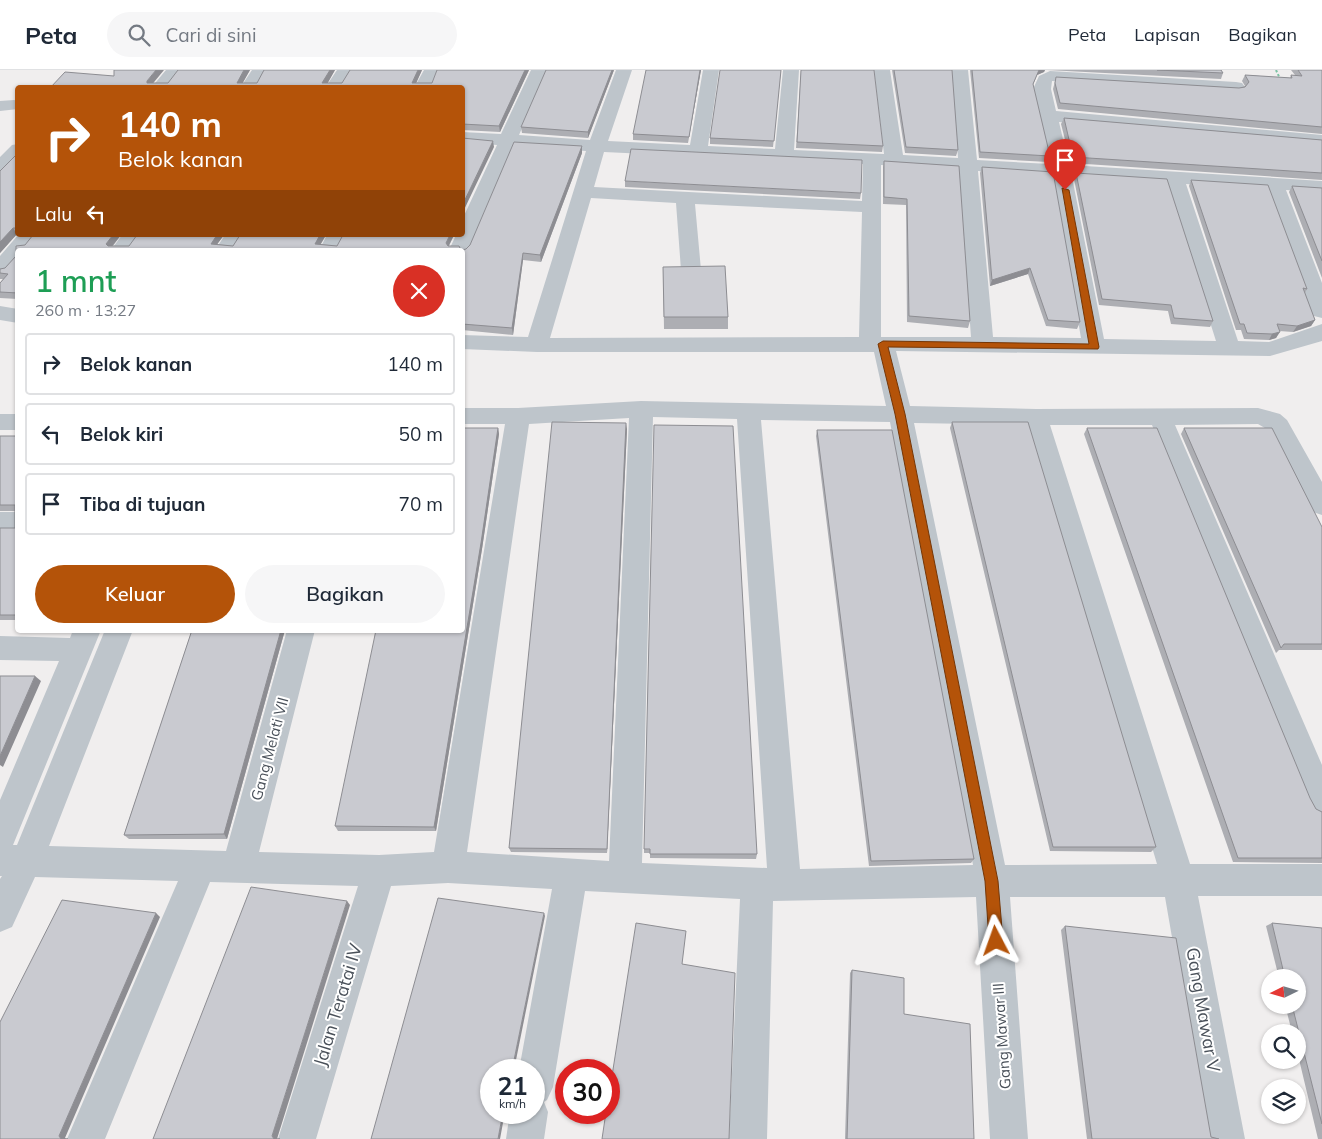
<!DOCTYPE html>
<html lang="id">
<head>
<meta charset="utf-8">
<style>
	body { margin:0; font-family:Mulish,sans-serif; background:#f6f6f7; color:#1f2937; height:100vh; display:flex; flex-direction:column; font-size:19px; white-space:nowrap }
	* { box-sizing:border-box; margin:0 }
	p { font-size:16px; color:#747a83 }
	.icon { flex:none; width:28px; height:28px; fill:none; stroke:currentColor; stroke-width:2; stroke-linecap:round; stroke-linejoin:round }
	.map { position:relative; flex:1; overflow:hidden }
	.drawer { position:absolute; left:15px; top:178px; width:450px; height:385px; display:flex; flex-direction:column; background:#fff; border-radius:5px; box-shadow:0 1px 4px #0004 }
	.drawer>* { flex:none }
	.hud { position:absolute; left:15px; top:15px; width:450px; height:152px; border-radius:5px; box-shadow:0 1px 4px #0004; background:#b45309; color:#fff; overflow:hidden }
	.needle { width:32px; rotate:265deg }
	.fabs { position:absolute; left:1261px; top:899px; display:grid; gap:10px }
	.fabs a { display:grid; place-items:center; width:45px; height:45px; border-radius:50%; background:#fff; box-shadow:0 1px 4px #0004; font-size:25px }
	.speed { position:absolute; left:480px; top:989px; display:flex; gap:10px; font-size:25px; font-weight:700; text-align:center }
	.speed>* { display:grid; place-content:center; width:65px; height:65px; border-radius:50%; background:#fff; box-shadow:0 1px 4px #0004; line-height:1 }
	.speed small { font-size:12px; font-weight:400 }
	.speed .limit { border:8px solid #d22; background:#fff; color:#111 }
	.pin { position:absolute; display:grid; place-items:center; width:42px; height:42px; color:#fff; margin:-51px -21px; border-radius:50% 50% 50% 0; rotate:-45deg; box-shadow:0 0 5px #0007 }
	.pin .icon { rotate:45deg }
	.me { position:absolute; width:55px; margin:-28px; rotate:356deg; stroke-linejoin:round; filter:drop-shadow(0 0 4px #0008) }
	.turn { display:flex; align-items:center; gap:18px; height:105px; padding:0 20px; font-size:22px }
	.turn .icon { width:65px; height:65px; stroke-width:2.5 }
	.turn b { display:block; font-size:35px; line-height:42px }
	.then { display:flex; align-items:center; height:48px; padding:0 20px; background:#0003; gap:10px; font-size:19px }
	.round { display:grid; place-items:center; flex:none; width:52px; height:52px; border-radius:26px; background:#f6f6f7 }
	.headline { display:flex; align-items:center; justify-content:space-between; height:85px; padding:0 20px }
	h1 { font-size:30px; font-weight:600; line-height:38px; color:#1e9e55 }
	.button { display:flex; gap:10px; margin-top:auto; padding:10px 20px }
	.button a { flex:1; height:58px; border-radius:30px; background:#b45309; color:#fff; font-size:20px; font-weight:600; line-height:58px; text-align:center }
	.button a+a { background:#f6f6f7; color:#1f2937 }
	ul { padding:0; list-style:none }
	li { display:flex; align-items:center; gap:15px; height:62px; margin:0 10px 8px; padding:0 10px; border:2px solid #e0e1e3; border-radius:5px }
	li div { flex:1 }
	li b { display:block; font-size:19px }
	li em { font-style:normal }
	header { display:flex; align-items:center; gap:30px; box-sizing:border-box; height:70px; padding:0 25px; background:#fff; border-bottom:1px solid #e0e1e3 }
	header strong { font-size:24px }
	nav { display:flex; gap:28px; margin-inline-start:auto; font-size:18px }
	.search { width:350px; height:45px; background:#f6f6f7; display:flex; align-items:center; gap:12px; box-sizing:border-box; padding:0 18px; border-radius:28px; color:#747a83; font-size:19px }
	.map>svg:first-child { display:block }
</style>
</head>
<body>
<header>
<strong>Peta</strong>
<div class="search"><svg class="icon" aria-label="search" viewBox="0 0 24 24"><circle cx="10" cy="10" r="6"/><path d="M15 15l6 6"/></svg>Cari di sini</div>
<nav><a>Peta</a><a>Lapisan</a><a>Bagikan</a></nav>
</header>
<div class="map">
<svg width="1322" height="1069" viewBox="0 0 1322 1069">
	<rect width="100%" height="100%" fill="#f0eeee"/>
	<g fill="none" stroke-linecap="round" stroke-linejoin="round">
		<path stroke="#7ec3a5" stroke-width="2" stroke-dasharray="2.5 2" stroke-linecap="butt" d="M 1276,0 L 1281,11"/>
		<path fill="#bec5cb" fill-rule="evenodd" d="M 166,0 L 183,0 L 169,18 L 151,18 Z
			M 252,0 L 269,0 L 257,18 L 240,18 Z
			M 337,0 L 354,0 L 342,18 L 325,18 Z
			M 424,0 L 440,0 L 431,18 L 414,18 Z
			M 531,0 L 547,0 L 519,65 L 590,70 L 616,0 L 632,0 L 608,71 L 690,75 L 703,0 L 719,0 L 708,76 L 775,79 L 783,0 L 799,0 L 794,80 L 884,84 L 874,0 L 890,0 L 903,85 L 958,88 L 952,0 L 968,0 L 977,90 L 1050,94 L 1033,19 L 1039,6 L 1050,1 L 1236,12 L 1242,13 L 1245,17 L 1242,21 L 1236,22 L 1052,11 L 1051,19 L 1056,41 L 1322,65 L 1322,75 L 1059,52 L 1069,95 L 1322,111 L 1322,123 L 1286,120 L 1322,213 L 1322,248 L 1314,246 L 1311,241 L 1266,119 L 1186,114 L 1238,271 L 1269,272 L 1322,254 L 1322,271 L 1270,286 L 896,281 L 910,336 L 1036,339 L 1258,338 L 1280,344 L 1287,350 L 1322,412 L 1322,445 L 1313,442 L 1270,361 L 1258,354 L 1175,355 L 1322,695 L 1322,747 L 1311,742 L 1306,732 L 1152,355 L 1050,355 L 1190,794 L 1322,794 L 1322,826 L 1198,826 L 1245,1069 L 1207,1069 L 1165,827 L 1010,827 L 1028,1069 L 990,1069 L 976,827 L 773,831 L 767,1069 L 729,1069 L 740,829 L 585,821 L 553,1017 L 547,1030 L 544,1032 L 548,1042 L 544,1069 L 506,1069 L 510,1042 L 534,1042 L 534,1000 L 519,1000 L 552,819 L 448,813 L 391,816 L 316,1069 L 278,1069 L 358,816 L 210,812 L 105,1069 L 67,1069 L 178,811 L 35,807 L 12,857 L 0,862 L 0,809 L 2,806 L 0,806 L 0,730 L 59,591 L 0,590 L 0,566 L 70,568 L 73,560 L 101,560 L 13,775 L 17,775 L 105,560 L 133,560 L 49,776 L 226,781 L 287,560 L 315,560 L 259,782 L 379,785 L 434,782 L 505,354 L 462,354 L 462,338 L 518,338 L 641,331 L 886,336 L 874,282 L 537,282 L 462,279 L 462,265 L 528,267 L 586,81 L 514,76 L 469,180 L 466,184 L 462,185 L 462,180 L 449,180 L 456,165 L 462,165 L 462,150 L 497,75 L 462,72 L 462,62 L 501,64 ZM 604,82 L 863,94 L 862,131 L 594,117 ZM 881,95 L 959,100 L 971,267 L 881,267 ZM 978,101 L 1053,106 L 1081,268 L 993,267 ZM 1072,107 L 1166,113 L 1216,271 L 1104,269 ZM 591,128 L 676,133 L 681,200 L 684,204 L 691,206 L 698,204 L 701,200 L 695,134 L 862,142 L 859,267 L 550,268 ZM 653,347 L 737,349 L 767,798 L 642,793 ZM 629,348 L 609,791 L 467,782 L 529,354 ZM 761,350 L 890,352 L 973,795 L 800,799 ZM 914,353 L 1027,355 L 1157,794 L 1005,795 Z
			M 14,30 L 18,31 L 18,39 L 0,41 L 0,31 Z
			M 18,74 L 18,90 L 7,102 L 0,104 L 0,87 L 12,75 Z
			M 18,165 L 39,165 L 27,180 L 18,180 L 18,191 L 7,203 L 0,205 L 0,186 Z
			M 122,165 L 143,165 L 132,180 L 111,180 Z
			M 225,165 L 245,165 L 235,180 L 215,180 Z
			M 327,165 L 347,165 L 339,180 L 319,180 Z
			M 0,236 L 18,239 L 18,253 L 0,250 Z
			M 0,344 L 18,344 L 18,360 L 0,360 Z
			M 0,442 L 18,442 L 18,462 L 0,462 Z"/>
	</g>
	<path fill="#adaeb3" d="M 178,0 L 250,0 L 242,13 L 257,13 L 264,0 L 335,0 L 327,13 L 342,13 L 350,0 L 422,0 L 416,13 L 432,13 L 529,0 L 500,62 L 462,60 L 462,18 L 152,13 L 168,13 Z
		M 614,0 L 588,68 L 522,63 L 521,57 Z
		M 701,0 L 688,73 L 633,70 L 633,64 Z
		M 781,0 L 773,77 L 710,74 L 710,68 Z
		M 801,0 L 883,76 L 882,82 L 796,78 Z
		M 892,0 L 952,0 L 958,80 L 956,86 L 905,83 Z
		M 970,0 L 1045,0 L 1044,2 L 1037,5 L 1033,15 L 1050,86 L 1048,92 L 979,88 Z
		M 1047,0 L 1221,0 L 1223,3 L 1221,9 Z
		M 1291,0 L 1322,0 L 1322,64 L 1058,39 L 1053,19 L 1056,7 L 1239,18 L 1245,16 L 1242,11 L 1245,5 L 1290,8 L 1291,5 L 1295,5 Z
		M 1064,48 L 1322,70 L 1322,110 L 1071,93 L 1061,54 Z
		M 582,76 L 582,83 L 541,192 L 523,190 L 513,265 L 462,260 L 462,180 L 466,179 Z
		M 18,83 L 18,164 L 17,164 L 0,183 L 0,101 Z
		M 884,91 L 959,96 L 970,251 L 968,258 L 907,252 L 906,135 L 883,134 L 883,97 Z
		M 982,97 L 1080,252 L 1077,259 L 1046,256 L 1028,204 L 990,216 L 980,103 Z
		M 1076,103 L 1213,251 L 1210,257 L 1171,254 L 1168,241 L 1099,235 L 1074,109 Z
		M 1191,110 L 1307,219 L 1305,223 L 1315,250 L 1311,256 L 1293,262 L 1279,261 L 1276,268 L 1269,270 L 1244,269 L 1241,260 L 1236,260 L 1189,116 Z
		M 625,111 L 861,123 L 860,129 L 625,117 Z
		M 1292,116 L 1322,118 L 1322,208 L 1289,122 Z
		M 33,165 L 121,165 L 113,176 L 129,176 L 137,165 L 224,165 L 217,174 L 233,176 L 240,165 L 326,165 L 321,174 L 337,176 L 343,165 L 454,165 L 449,176 L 459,176 L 461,180 L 18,180 L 18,229 L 0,228 L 0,213 L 3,209 L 0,209 L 0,199 L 5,198 L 16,186 L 16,176 L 25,175 Z
		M 663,197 L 728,247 L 728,259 L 664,259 Z
		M 952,352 L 1156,777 L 1151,782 L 1050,781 L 950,358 Z
		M 498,358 L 499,364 L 482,479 L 436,761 L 338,761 L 335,756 Z
		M 1087,358 L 1316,739 L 1322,742 L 1322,793 L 1233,792 L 1084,364 Z
		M 1184,358 L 1322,457 L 1322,580 L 1279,580 L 1276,583 L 1181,364 Z
		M 627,359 L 607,783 L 511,782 L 509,778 Z
		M 817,360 L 974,789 L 971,793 L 869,796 L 816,366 Z
		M 0,366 L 18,366 L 18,550 L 0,550 L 0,458 L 15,458 L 15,441 L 0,441 Z
		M 192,560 L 285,560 L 227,769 L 129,769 L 124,765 Z
		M 644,779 L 757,784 L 756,789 L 650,788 L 650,783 L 644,783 Z
		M 1272,853 L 1322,858 L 1322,1069 L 1318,1069 L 1298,985 L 1298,962 L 1292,962 L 1285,935 L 1298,935 L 1298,908 L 1279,908 L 1266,856 Z
		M 1065,856 L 1211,1067 L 1219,1069 L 1087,1069 L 1061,860 Z
		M 852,900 L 904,944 L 974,1069 L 845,1069 L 850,903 Z"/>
	<path fill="#8d8d92" d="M 156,0 L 164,0 L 150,17 L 147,13 L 147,11 Z
		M 244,0 L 250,0 L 240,18 L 237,13 Z
		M 330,0 L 335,0 L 325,18 L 322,13 Z
		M 418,0 L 422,0 L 414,18 L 412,13 Z
		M 525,0 L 529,0 L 500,62 L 499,56 Z
		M 612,0 L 614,0 L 588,68 L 588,62 Z
		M 700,0 L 701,0 L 688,73 L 689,67 Z
		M 1039,0 L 1045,0 L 1044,2 L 1037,5 L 1031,19 Z
		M 493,71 L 494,77 L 462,144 L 462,136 Z
		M 582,76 L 582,83 L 541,192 L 540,185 Z
		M 13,158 L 17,164 L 0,183 L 0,172 Z
		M 113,165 L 121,165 L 109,180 L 106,174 Z
		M 217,165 L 224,165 L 213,180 L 211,174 Z
		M 320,165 L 326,165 L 317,180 L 315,174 Z
		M 450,165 L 454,165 L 447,179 L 446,173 Z
		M 523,183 L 523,190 L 513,265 L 512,258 Z
		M 1030,198 L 1028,204 L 990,216 L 992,210 Z
		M 1315,250 L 1311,256 L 1293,262 L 1297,256 Z
		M 1280,262 L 1276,268 L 1269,270 L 1272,264 Z
		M 626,353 L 627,359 L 607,783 L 607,779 Z
		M 498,358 L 499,364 L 482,479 L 436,761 L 434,757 Z
		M 281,560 L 285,560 L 227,769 L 224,764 Z
		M 35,606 L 41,611 L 3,697 L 0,695 L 0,686 Z
		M 347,831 L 350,835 L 277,1069 L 274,1069 L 272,1066 Z
		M 156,843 L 160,847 L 65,1068 L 66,1069 L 61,1069 L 59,1066 Z
		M 544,843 L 545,846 L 514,1000 L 512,1000 Z
		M 503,1042 L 505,1042 L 500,1069 L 498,1069 Z"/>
	<path fill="#c9cad0" stroke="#8d8d92" d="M 114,0 L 156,0 L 147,11 L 147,13 L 168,13 L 178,0 L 244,0 L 237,13 L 257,13 L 264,0 L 330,0 L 322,13 L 342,13 L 350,0 L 418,0 L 412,13 L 432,13 L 437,0 L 525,0 L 499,56 L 462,54 L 462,18 L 50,18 L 65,2 L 114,6 Z
		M 546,0 L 612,0 L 588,62 L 521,57 Z
		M 646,0 L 700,0 L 689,67 L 633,64 Z
		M 720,0 L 781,0 L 774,71 L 710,68 Z
		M 801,0 L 874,0 L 883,76 L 797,72 Z
		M 894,0 L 952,0 L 958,80 L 906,77 Z
		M 972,0 L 1039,0 L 1033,14 L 1050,86 L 980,82 Z
		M 1157,0 L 1221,0 L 1223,3 Z
		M 1298,0 L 1322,0 L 1322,57 L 1060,33 L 1055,13 L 1056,7 L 1239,18 L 1245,17 L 1249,12 L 1245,5 L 1292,8 L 1291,5 L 1302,6 Z
		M 1064,48 L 1322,70 L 1322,103 L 1073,87 Z
		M 462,68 L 493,71 L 462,136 Z
		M 514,72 L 582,76 L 540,185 L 523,183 L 512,258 L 462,254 L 462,180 L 466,179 L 470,175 Z
		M 631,79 L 862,90 L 861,123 L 625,111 Z
		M 18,83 L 18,158 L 13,158 L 0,172 L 0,101 Z
		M 884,91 L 959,96 L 970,251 L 909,246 L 907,129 L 884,127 Z
		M 982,97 L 1053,102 L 1080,252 L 1048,250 L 1030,198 L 992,210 Z
		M 1076,103 L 1167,109 L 1213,251 L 1174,248 L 1171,235 L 1102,229 Z
		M 1191,110 L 1268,115 L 1307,219 L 1303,218 L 1315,250 L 1297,256 L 1277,254 L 1280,262 L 1272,264 L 1247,263 L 1244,254 L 1240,254 Z
		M 1292,116 L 1322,118 L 1322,191 Z
		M 33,165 L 113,165 L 106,174 L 108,176 L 129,176 L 137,165 L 217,165 L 211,174 L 233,176 L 240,165 L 320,165 L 315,174 L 337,176 L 343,165 L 450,165 L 446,173 L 448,176 L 459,176 L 461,180 L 18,180 L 18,223 L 0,222 L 0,213 L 8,204 L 0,203 L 0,199 L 5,198 L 16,186 L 16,176 L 25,175 Z
		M 725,196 L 728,247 L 664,247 L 663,197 Z
		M 552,352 L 626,353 L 607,779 L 509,778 Z
		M 952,352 L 1028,352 L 1156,777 L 1053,777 Z
		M 654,355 L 733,356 L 757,784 L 650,784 L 650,779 L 644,779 Z
		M 462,358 L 498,358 L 481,473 L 434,757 L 335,756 L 376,560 L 462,560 Z
		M 1087,358 L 1157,358 L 1310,728 L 1316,739 L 1322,742 L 1322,788 L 1238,788 Z
		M 1184,358 L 1272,358 L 1322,457 L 1322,574 L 1284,574 L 1281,578 Z
		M 817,360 L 892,360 L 974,789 L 871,791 Z
		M 0,366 L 18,366 L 18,545 L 0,545 L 0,458 L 15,458 L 15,435 L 0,435 Z
		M 192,560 L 281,560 L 224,764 L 124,765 Z
		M 0,606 L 35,606 L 0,686 Z
		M 251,817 L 347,831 L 272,1066 L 274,1069 L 280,1069 L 153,1069 Z
		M 438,828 L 544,843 L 512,1000 L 491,1000 L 491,1042 L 503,1042 L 498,1069 L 371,1069 Z
		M 62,830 L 156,843 L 59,1066 L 61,1069 L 68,1069 L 0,1069 L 0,952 Z
		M 636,853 L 686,861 L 682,894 L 735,903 L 729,1069 L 602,1069 L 606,1042 L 609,1042 L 609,1025 Z
		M 1272,853 L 1322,858 L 1322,1054 L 1292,935 L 1298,935 L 1298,908 L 1285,908 Z
		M 1065,856 L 1176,868 L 1211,1067 L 1219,1069 L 1092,1069 Z
		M 852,900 L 904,908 L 904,944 L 970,954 L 974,1069 L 847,1069 Z"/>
	<path fill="#b45309" stroke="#753606" d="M 1062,118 L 1069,120 L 1099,277 L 1098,279 L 888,277 L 905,344 L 998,811 L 1003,871 L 1001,876 L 996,878 L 991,876 L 989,871 L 985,811 L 895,344 L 878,274 L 883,271 L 1089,274 Z"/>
	<g text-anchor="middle" stroke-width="4" stroke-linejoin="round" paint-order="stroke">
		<g font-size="15" fill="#495059" stroke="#fff">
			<text transform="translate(270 679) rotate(-75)" y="5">Gang Melati VII</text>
			<text transform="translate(1002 966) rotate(-94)" y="5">Gang Mawar III</text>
		</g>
		<g font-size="18" fill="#495059" stroke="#fff">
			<text transform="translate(338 935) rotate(-73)" y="6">Jalan Teratai IV</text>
			<text transform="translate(1203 940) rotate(80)" y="6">Gang Mawar V</text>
		</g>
	</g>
</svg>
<div class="fabs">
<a><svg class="needle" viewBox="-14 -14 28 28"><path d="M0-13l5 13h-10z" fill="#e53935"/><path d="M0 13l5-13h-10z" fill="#747a83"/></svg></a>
<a><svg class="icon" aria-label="search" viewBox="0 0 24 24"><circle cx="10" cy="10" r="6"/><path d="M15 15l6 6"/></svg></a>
<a><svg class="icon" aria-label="layers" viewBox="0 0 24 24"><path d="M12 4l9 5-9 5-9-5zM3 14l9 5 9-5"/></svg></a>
</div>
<div class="speed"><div>21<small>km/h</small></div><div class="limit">30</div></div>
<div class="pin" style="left:1065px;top:120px;background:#d93025"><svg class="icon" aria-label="arrive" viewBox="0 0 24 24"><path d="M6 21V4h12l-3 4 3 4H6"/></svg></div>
<svg class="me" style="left:996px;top:871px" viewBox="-20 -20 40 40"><path d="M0-17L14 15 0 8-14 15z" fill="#b45309" stroke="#fff" stroke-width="4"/></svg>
<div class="hud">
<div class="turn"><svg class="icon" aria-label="right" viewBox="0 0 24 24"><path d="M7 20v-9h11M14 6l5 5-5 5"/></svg><div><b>140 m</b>Belok kanan</div></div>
<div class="then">Lalu<svg class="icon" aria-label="left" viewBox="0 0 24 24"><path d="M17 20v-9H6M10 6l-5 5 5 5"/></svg></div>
</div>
<section class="drawer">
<div class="headline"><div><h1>1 mnt</h1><p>260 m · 13:27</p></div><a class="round" style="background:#d93025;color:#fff"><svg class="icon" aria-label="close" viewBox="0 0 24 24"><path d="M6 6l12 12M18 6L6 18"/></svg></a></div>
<ul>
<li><svg class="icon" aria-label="right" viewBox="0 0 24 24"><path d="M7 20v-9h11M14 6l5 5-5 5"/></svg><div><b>Belok kanan</b></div><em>140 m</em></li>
<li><svg class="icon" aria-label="left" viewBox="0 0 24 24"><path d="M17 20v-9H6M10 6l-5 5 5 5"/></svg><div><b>Belok kiri</b></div><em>50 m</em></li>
<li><svg class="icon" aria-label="arrive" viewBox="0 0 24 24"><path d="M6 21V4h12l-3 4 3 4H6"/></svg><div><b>Tiba di tujuan</b></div><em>70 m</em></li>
</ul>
<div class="button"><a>Keluar</a><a>Bagikan</a></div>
</section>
</div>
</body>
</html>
